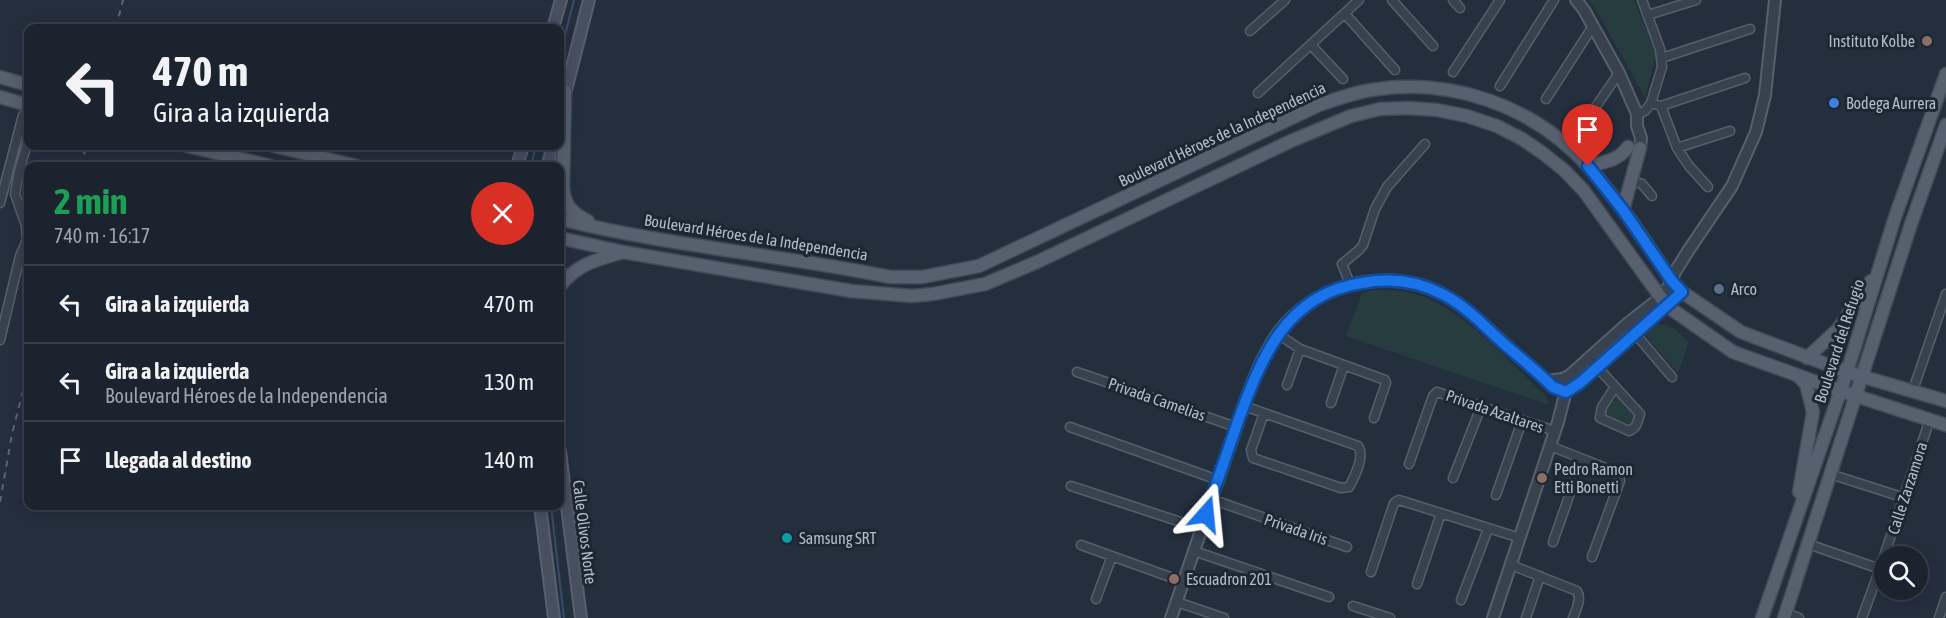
<!DOCTYPE html>
<html lang="es">
<head>
<meta charset="utf-8">
<style>
	body { margin:0; font-family:"Asap Condensed",sans-serif; background:#242b36; color:#f1f3f6; height:100vh; display:flex; flex-direction:column; font-size:22px; white-space:nowrap }
	* { box-sizing:border-box; margin:0 }
	p { font-size:20px; color:#a0a4aa }
	.icon { flex:none; width:33px; height:33px; fill:none; stroke:currentColor; stroke-width:2; stroke-linecap:round; stroke-linejoin:round }
	.map { position:relative; flex:1; overflow:hidden }
	.panel { position:absolute; left:24px; top:162px; width:540px; height:348px; display:flex; flex-direction:column; background:#1b232e; border-radius:12px; box-shadow:0 3px 15px #0003,0 0 0 2px #39404a }
	.panel>* { flex:none }
	.banner { position:absolute; left:24px; top:24px; width:540px; height:126px; border-radius:12px; box-shadow:0 3px 15px #0003,0 0 0 2px #39404a; background:#1b232e; color:#f1f3f6; overflow:hidden }
	.controls { position:absolute; left:1874px; top:546px; display:grid; gap:12px }
	.controls a { display:grid; place-items:center; width:54px; height:54px; border-radius:50%; background:#1b232e; box-shadow:0 3px 15px #0003,0 0 0 2px #39404a; font-size:30px }
	.pin { position:absolute; display:grid; place-items:center; width:51px; height:51px; color:#fff; margin:-62px -26px; border-radius:50% 50% 50% 0; rotate:-45deg; box-shadow:0 0 6px #0007 }
	.pin .icon { rotate:45deg }
	.me { position:absolute; width:66px; margin:-33px; rotate:18deg; stroke-linejoin:round; filter:drop-shadow(0 0 4px #0008) }
	.turn { display:flex; align-items:center; gap:21px; height:126px; padding:0 30px; font-size:27px }
	.turn .icon { width:78px; height:78px; stroke-width:2.5 }
	.turn b { display:block; font-size:42px; line-height:51px }
	.round { display:grid; place-items:center; flex:none; width:63px; height:63px; border-radius:32px; background:#242b36 }
	.summary { display:flex; align-items:center; justify-content:space-between; height:102px; padding:0 30px }
	h1 { font-size:36px; font-weight:700; line-height:45px; color:#1e9e55 }
	ul { padding:0; list-style:none }
	li { display:flex; align-items:center; gap:18px; height:78px; padding:0 30px; border-top:2px solid #39404a }
	li div { flex:1 }
	li b { display:block; font-size:22px }
	li em { font-style:normal }
	.map>svg:first-child { display:block }
</style>
</head>
<body>
<div class="map">
<svg width="1946" height="618" viewBox="0 0 1946 618">
	<rect width="100%" height="100%" fill="#242f3e"/>
	<path fill="#263c3f" d="M 1588,0 L 1634,0 L 1656,54 L 1645,98 L 1594,6 Z
		M 1374,290 C 1388,290 1403,290 1416,294 C 1461,307 1512,364 1546,396 L 1549,405 L 1346,336 L 1362,293 Z
		M 1658,324 C 1671,323 1680,334 1689,342 L 1678,373 L 1644,334 Z
		M 1618,397 L 1634,415 L 1635,419 L 1631,424 L 1604,415 L 1608,405 Z"/>
	<g fill="none" stroke-linecap="round" stroke-linejoin="round">
		<path stroke="#394c67" stroke-width="2" d="M 560,55 L 574,0
			M 531,166 L 536,146
			M 551,506 L 564,618"/>
		<defs>
			<path id="minor" d="M 1392,0 L 1433,46
				M 1453,0 L 1460,8
				M 1345,14 L 1395,70
				M 1648,15 L 1696,0
				M 1250,31 L 1285,0
				M 1311,45 L 1343,79
				M 1662,58 L 1750,29
				M 1453,72 L 1500,0
				M 1500,86 L 1554,0
				M 1258,93 L 1359,0
				M 1546,99 L 1593,26
				M 1651,103 L 1661,106 L 1745,78
				M 1661,106 L 1677,148 L 1689,166 L 1708,187
				M 1637,114 L 1645,111 L 1651,103 L 1662,67 L 1660,49 L 1642,0
				M 1579,131 L 1619,73
				M 1677,148 L 1730,131
				M 1631,180 L 1642,184 L 1652,196
				M 0,203 L 23,115
				M 1350,284 L 1342,264 L 1359,250 L 1363,245 L 1375,209 L 1387,187 L 1425,144
				M 1627,324 L 1672,377
				M 1278,334 L 1300,349 L 1385,380 L 1386,383 L 1374,418
				M 0,340 L 20,256 L 27,240 L 26,226 L 15,194 L 19,171 L 28,141
				M 1589,358 L 1640,414 C 1638,421 1637,428 1629,431 L 1600,418 L 1602,407 L 1615,387
				M 1077,372 L 1236,427
				M 1287,385 L 1300,349
				M 1913,390 L 1946,294
				M 1331,403 L 1344,365
				M 1244,406 L 1358,446 C 1365,457 1355,476 1349,487 L 1341,488 L 1253,458 L 1251,450 L 1264,413
				M 1070,427 L 1218,480
				M 1550,446 L 1616,472 L 1619,475 L 1620,481 L 1592,557
				M 1409,464 L 1433,396 L 1437,392 L 1555,431
				M 1830,474 L 1905,498
				M 1453,478 L 1481,407
				M 1071,486 L 1202,529
				M 1496,495 L 1522,421
				M 1211,499 L 1347,547
				M 1553,542 L 1582,459
				M 1808,544 L 1880,569
				M 1081,545 L 1184,582
				M 1194,551 L 1329,597
				M 1884,556 L 1930,419
				M 1511,565 L 1577,591 C 1582,599 1576,610 1573,618
				M 1371,572 L 1394,503 L 1399,500 L 1520,538
				M 1417,584 L 1441,513
				M 1096,599 L 1112,556
				M 1461,600 L 1488,529
				M 1177,602 L 1224,618
				M 1353,606 L 1390,618
				M 1786,613 L 1799,618
				M 1526,618 L 1540,576
				M 1862,618 L 1884,557
				M 1939,618 L 1946,597"/>
			<path id="tertiary" d="M 1576,0 L 1584,10 L 1619,73 L 1637,114 L 1637,126 L 1641,138 L 1640,148
				M 1547,381 L 1562,379 L 1569,376 L 1627,324 L 1660,298 L 1669,286 L 1675,272 L 1688,251 L 1732,186 L 1756,132 L 1765,95 L 1775,0
				M 1171,618 C 1191,561 1210,503 1230,446 C 1243,408 1255,366 1278,333 C 1314,283 1387,266 1442,294 C 1466,306 1486,327 1506,345 C 1521,359 1538,372 1553,387 L 1565,392 L 1579,383 L 1682,292
				M 1493,618 L 1558,422 L 1567,387"/>
			<path id="secondary" d="M 553,28 L 561,0
				M 564,98 L 589,0
				M 517,166 L 523,146
				M 548,166 L 552,146
				M 560,451 L 581,618
				M 540,506 L 554,618"/>
			<path id="primary" d="M 0,77 L 28,85
				M 565,91 L 563,188 C 565,206 572,213 588,221
				M 0,97 L 28,105
				M 187,146 L 271,166
				M 274,146 L 357,166
				M 1588,166 C 1604,162 1618,161 1628,147
				M 1623,210 L 1640,148
				M 560,219 C 668,246 781,255 890,277 L 922,277 L 979,266 L 1319,105 C 1336,99 1353,93 1371,90 C 1452,77 1534,106 1589,167 C 1620,202 1646,242 1672,281 L 1682,292 L 1741,332 L 1847,372 L 1946,401
				M 560,238 L 623,252 L 851,291 L 912,296 L 933,294 L 985,284 L 1037,262 L 1291,141 L 1351,116 L 1380,109 L 1408,108 L 1437,110 L 1467,116 L 1497,126 L 1522,139 L 1544,154 L 1565,171 L 1584,191 L 1667,306 L 1733,352 L 1841,391 L 1946,425
				M 560,286 C 576,265 595,260 620,253
				M 1807,358 L 1838,329 L 1871,281
				M 1798,376 L 1806,384 L 1813,412 L 1799,492
				M 1762,618 L 1847,372 L 1895,217 L 1946,74
				M 1784,618 L 1911,224 L 1946,125"/>
		</defs>
		<use href="#minor" stroke="#565f6c" stroke-width="11"/>
		<use href="#tertiary" stroke="#565f6c" stroke-width="14"/>
		<use href="#secondary" stroke="#565f6c" stroke-width="14"/>
		<use href="#primary" stroke="#414a57" stroke-width="15"/>
		<use href="#minor" stroke="#38414e" stroke-width="8"/>
		<use href="#tertiary" stroke="#38414e" stroke-width="10"/>
		<use href="#secondary" stroke="#465061" stroke-width="10"/>
		<use href="#primary" stroke="#56606e" stroke-width="12"/>
		<path stroke="#5a6575" stroke-width="2" stroke-dasharray="6 6" stroke-linecap="butt" d="M 116,28 L 123,0
			M 81,166 L 86,146
			M 0,502 L 12,434 L 28,371"/>
	</g>
	<g fill="none" stroke-linecap="round" stroke-linejoin="round">
		<defs>
			<path id="route" d="M 1206,514 C 1216,484 1227,454 1237,424 C 1261,359 1285,294 1362,283 C 1389,278 1417,281 1442,294 C 1465,305 1483,325 1502,342 C 1519,357 1537,371 1553,387 L 1566,392 L 1580,383 L 1682,292 L 1672,281 L 1623,210 L 1588,166"/>
		</defs>
		<use href="#route" stroke="#114b97" stroke-width="15"/>
		<use href="#route" stroke="#1a73e8" stroke-width="10"/>
	</g>
	<g fill="#8d6e63" stroke="#1d2633" stroke-width="2">
		<circle cx="1927" cy="41" r="6"/>
		<circle cx="1542" cy="478" r="6"/>
		<circle cx="1174" cy="579" r="6"/>
	</g>
	<circle fill="#3f7fe0" stroke="#1d2633" stroke-width="2" cx="1834" cy="103" r="6"/>
	<circle fill="#5c6f8a" stroke="#1d2633" stroke-width="2" cx="1719" cy="289" r="6"/>
	<circle fill="#0f9aa8" stroke="#1d2633" stroke-width="2" cx="787" cy="538" r="6"/>
	<g text-anchor="middle" stroke-width="6" stroke-linejoin="round" paint-order="stroke">
		<g font-size="16" fill="#b4bcc9" stroke="#1d2633" text-anchor="start">
			<text x="1915" y="47" text-anchor="end">Instituto Kolbe</text>
			<text x="1846" y="109">Bodega Aurrera</text>
			<text x="1731" y="295">Arco</text>
			<text x="1554" y="475">Pedro Ramon<tspan x="1554" dy="18">Etti Bonetti</tspan></text>
			<text x="799" y="544">Samsung SRT</text>
			<text x="1186" y="585">Escuadron 201</text>
		</g>
		<g font-size="16" fill="#b4bcc9" stroke="#1d2633">
			<text transform="translate(1222 134) rotate(-25)" y="6">Boulevard Héroes de la Independencia</text>
			<text transform="translate(756 237) rotate(9)" y="6">Boulevard Héroes de la Independencia</text>
			<text transform="translate(1839 341) rotate(-72)" y="6">Boulevard del Refugio</text>
			<text transform="translate(1157 399) rotate(19)" y="6">Privada Camelias</text>
			<text transform="translate(1495 411) rotate(19)" y="6">Privada Azaltares</text>
			<text transform="translate(1907 488) rotate(-72)" y="6">Calle Zarzamora</text>
			<text transform="translate(1296 529) rotate(19)" y="6">Privada Iris</text>
			<text transform="translate(585 532) rotate(83)" y="6">Calle Olivos Norte</text>
		</g>
	</g>
</svg>
<div class="controls">
<a><svg class="icon" aria-label="search" viewBox="0 0 24 24"><circle cx="10" cy="10" r="6"/><path d="M15 15l6 6"/></svg></a>
</div>
<div class="pin" style="left:1588px;top:166px;background:#d93025"><svg class="icon" aria-label="arrive" viewBox="0 0 24 24"><path d="M6 21V4h12l-3 4 3 4H6"/></svg></div>
<svg class="me" style="left:1206px;top:514px" viewBox="-20 -20 40 40"><path d="M0-17L14 15 0 8-14 15z" fill="#1a73e8" stroke="#fff" stroke-width="4"/></svg>
<div class="banner">
<div class="turn"><svg class="icon" aria-label="left" viewBox="0 0 24 24"><path d="M17 20v-9H6M10 6l-5 5 5 5"/></svg><div><b>470 m</b>Gira a la izquierda</div></div>
</div>
<section class="panel">
<div class="summary"><div><h1>2 min</h1><p>740 m · 16:17</p></div><a class="round" style="background:#d93025;color:#fff"><svg class="icon" aria-label="close" viewBox="0 0 24 24"><path d="M6 6l12 12M18 6L6 18"/></svg></a></div>
<ul>
<li><svg class="icon" aria-label="left" viewBox="0 0 24 24"><path d="M17 20v-9H6M10 6l-5 5 5 5"/></svg><div><b>Gira a la izquierda</b></div><em>470 m</em></li>
<li><svg class="icon" aria-label="left" viewBox="0 0 24 24"><path d="M17 20v-9H6M10 6l-5 5 5 5"/></svg><div><b>Gira a la izquierda</b><p>Boulevard Héroes de la Independencia</p></div><em>130 m</em></li>
<li><svg class="icon" aria-label="arrive" viewBox="0 0 24 24"><path d="M6 21V4h12l-3 4 3 4H6"/></svg><div><b>Llegada al destino</b></div><em>140 m</em></li>
</ul>
</section>
</div>
</body>
</html>
